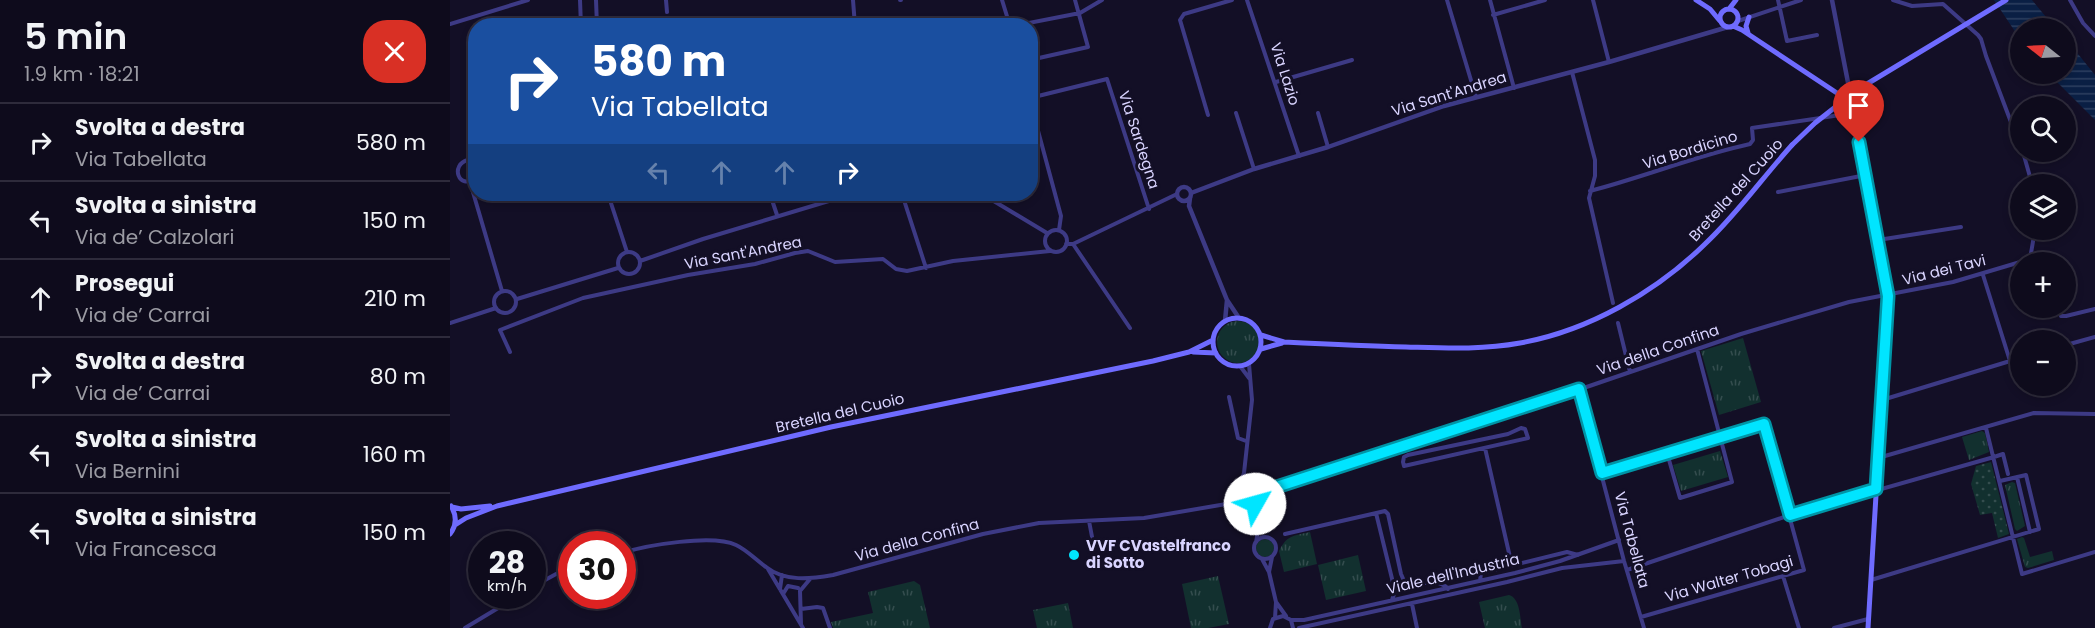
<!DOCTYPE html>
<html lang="it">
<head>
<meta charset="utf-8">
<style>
	body { margin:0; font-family:Poppins,sans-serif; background:#171425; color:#f1f3f6; height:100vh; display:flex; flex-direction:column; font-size:22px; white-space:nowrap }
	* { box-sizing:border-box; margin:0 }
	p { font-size:20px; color:#9b9ba3 }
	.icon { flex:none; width:33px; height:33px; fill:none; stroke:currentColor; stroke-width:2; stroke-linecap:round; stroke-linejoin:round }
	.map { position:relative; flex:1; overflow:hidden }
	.panel { display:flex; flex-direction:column; background:#0e0b1c; width:450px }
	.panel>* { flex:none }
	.banner { position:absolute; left:18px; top:18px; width:570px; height:183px; border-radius:24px; box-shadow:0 3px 9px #0003,0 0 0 2px #2e2b3b; background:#1a4fa0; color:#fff; overflow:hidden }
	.needle { width:39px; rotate:288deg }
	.fabs { position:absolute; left:1560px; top:18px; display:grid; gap:12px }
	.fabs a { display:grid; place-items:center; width:66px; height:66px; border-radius:50%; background:#0e0b1c; box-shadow:0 3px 9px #0003,0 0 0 2px #2e2b3b; font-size:30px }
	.speed { position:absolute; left:18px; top:531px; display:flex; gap:12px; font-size:30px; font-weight:700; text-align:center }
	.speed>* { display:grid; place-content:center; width:78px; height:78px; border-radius:50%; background:#0e0b1c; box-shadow:0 3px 9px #0003,0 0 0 2px #2e2b3b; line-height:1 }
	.speed small { font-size:15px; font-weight:400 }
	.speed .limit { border:9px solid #d22; background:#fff; color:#111 }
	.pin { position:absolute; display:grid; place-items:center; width:51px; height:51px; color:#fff; margin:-62px -26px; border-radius:50% 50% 50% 0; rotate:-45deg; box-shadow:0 0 6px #0007 }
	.pin .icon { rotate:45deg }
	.me { position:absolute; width:66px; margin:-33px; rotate:52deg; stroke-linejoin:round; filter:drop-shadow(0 0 4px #0008) }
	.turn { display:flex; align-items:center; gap:21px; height:126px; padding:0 24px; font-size:27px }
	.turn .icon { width:78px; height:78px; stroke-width:2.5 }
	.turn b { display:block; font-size:42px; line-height:51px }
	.lanes { display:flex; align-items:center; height:57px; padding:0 24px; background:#0003; justify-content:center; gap:30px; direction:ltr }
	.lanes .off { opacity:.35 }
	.round { display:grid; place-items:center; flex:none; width:63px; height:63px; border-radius:24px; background:#171425 }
	.headline { display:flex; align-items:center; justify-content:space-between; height:102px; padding:0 24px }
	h1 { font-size:36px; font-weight:600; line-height:45px }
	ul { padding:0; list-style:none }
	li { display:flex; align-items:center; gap:18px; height:78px; padding:0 24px; border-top:2px solid #2e2b3b }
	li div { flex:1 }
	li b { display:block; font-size:22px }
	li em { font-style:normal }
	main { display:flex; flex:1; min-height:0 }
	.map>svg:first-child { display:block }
</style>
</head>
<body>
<main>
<section class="panel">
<div class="headline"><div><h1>5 min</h1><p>1.9 km · 18:21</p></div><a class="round" style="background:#d93025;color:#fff"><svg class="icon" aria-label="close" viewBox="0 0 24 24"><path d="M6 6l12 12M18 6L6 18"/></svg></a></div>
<ul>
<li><svg class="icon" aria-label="right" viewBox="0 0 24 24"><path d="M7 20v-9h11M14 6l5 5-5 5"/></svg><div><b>Svolta a destra</b><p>Via Tabellata</p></div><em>580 m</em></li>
<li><svg class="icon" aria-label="left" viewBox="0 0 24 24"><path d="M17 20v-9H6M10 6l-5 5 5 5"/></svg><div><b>Svolta a sinistra</b><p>Via de’ Calzolari</p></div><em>150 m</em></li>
<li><svg class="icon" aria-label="ahead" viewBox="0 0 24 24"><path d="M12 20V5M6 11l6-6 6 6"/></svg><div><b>Prosegui</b><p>Via de’ Carrai</p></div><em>210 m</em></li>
<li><svg class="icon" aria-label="right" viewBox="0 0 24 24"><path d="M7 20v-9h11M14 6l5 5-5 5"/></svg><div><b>Svolta a destra</b><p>Via de’ Carrai</p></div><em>80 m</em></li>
<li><svg class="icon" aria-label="left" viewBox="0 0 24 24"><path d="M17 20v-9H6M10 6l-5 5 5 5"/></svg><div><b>Svolta a sinistra</b><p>Via Bernini</p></div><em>160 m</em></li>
<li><svg class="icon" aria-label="left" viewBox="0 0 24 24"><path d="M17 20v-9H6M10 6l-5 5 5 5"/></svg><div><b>Svolta a sinistra</b><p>Via Francesca</p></div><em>150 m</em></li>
</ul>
</section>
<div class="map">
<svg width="1645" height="628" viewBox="0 0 1645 628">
	<defs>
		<pattern id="grass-tufts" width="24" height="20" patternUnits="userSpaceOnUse" patternTransform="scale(1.5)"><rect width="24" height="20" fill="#12302f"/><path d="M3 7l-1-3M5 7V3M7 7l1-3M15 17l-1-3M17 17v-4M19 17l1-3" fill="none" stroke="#344d4e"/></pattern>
		<pattern id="park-dots" width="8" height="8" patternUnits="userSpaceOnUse" patternTransform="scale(1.5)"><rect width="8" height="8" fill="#12302f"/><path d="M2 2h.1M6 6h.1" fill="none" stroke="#344d4e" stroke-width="1.8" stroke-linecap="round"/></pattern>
		<pattern id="water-rules" width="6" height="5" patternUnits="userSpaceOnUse" patternTransform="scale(1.5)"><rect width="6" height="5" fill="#0a1f44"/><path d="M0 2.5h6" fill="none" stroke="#2d3f60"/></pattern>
	</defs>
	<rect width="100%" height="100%" fill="#130f26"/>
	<path fill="url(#grass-tufts)" d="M767 342a21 21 0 1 1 42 0a21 21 0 1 1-42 0Z
		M 1293,338 L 1311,402 L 1269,415 L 1251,351 Z
		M 1532,431 L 1535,433 L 1539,452 L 1519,460 L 1512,437 Z
		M 1270,451 L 1278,477 L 1231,491 L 1223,465 Z
		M 1562,482 L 1565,483 L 1575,526 L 1567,531 L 1565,529 L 1555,485 Z
		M 860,532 L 867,564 L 834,572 L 829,551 C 837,535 843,536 860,532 Z
		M 1572,537 L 1574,538 L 1580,557 L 1602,551 L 1604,560 L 1578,568 L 1575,567 L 1567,539 Z
		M806 548a9 9 0 1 1 18 0a9 9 0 1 1-18 0Z
		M 908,555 L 916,591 L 876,600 L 868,565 Z
		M 768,576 L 779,624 L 758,628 L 741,628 L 732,584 Z
		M 464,581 L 470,585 L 480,628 L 383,628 L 381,622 L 423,613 L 418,592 Z
		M 1059,595 C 1070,598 1070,617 1072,628 L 1035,628 L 1029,602 Z
		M 618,603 L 623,628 L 587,628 L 583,610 Z"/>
	<path fill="url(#park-dots)" d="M 1541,462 L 1559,534 L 1548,538 L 1542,513 L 1530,515 L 1521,484 L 1526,466 Z"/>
	<path fill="url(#water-rules)" d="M 1544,0 L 1582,0 L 1605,28 L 1570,28 L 1570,39 Z
		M 1616,39 L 1645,75 L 1645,120 L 1599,74 L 1616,74 Z"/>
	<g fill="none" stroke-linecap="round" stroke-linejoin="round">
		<path stroke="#3d3a85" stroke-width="4" d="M 130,0 L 131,26
			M 146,0 L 147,26
			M 216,0 L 217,12
			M 403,0 L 405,26
			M 450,0 L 451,0
			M 552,0 L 560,26
			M 797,0 L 849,156
			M 997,0 L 1026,97
			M 1040,0 L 1064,88
			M 1143,0 L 1159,62
			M 1328,0 L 1337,41 L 1367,35
			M 1443,0 L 1462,6 L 1493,4 L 1528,35 L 1531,39 L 1536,56 L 1570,146
			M 1620,0 L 1633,23 L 1645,36
			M 1043,15 L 1095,0
			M 1288,21 L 1351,0
			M 0,24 L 78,0
			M 563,26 L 630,13 L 652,0
			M 580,60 L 638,47 L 625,0
			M 1122,72 L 1145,160 L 1145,176 L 1139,198 L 1163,303
			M 826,82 L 902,60
			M 580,98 L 657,79 L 699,209
			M 580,101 L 611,216 L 609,230
			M 786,113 L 804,169
			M 868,113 L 878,147
			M 758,115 L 730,20 L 734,14 L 782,0
			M 1573,152 L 1582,184
			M 26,164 L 18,160 C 0,164 8,191 26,178
			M 20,182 L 52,291
			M 1140,191 C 1194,177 1245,156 1300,144 L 1303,140 L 1302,128 L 1404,113
			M 1328,192 L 1416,175
			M 158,194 L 177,252
			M 320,194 L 327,215
			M 452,194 L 476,268
			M 532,194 L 597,233
			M595 241a11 11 0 1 1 22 0a11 11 0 1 1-22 0Z
			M 1428,240 L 1511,227
			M 616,244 L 623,244 L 727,194
			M 623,244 L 680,328
			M168 263a11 11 0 1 1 22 0a11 11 0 1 1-22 0Z
			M 1580,259 L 1585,230
			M 190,261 L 253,239 L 402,194
			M 1533,275 L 1560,361
			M44 302a11 11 0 1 1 22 0a11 11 0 1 1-22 0Z
			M 67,299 L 168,268
			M 1609,308 L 1611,316 L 1616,316 L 1645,309
			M 0,323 L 46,308
			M 1168,323 L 1180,372
			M 1616,345 L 1645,337
			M 60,352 L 50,330 L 133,298 L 238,275 L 305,264 L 345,253 L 358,251 L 385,262 L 433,259 L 446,269 L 457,271 L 503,261 L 600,251
			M 790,366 L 799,378
			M 1129,389 L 1174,561 L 1194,628
			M 779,397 L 788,438 L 796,441
			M 1432,400 L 1570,358
			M 1071,428 L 1075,429 L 1078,438 L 954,466 L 953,462 L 954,457 L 958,455 L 1058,434 Z
			M 1536,428 L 1572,574 L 1645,552
			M 1035,448 L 1062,566
			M 1217,453 L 1230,498 L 1282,482 L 1247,349
			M 1428,458 L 1584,413 L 1645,414
			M 1152,473 L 1314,424 L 1354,570 L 1191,617
			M 1567,477 L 1580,532
			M786 494a10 10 0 1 1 20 0a10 10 0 1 1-20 0Z
			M 790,485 L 794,473 L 802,400 L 799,364
			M 806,496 L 817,490 L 1087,404 L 1291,334 L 1399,302 L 1503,282 L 1577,260 L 1590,262
			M 805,499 L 809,526 L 806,542
			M 926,513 L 945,591
			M 639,521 L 643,542
			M 835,534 L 935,511 L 938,514 L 951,574 L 954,581 L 961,587
			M804 548a11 11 0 1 1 22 0a11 11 0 1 1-22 0Z
			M 172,553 C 197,545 263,534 286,545 C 297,550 306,560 316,567 C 335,582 360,579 383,575 L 533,534 L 589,523 L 694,518 L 788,502
			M 812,559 L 819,572 L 822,557
			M 318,569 L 353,628
			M 1177,570 L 1340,515 L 1544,457 L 1553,454 L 1558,474
			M 819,572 L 826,602
			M 1333,576 L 1349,628
			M 1421,580 L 1589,529 L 1576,475 L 1550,481
			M 1030,581 L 1031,573 L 1117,552 L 1128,555
			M 82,587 L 108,573 L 122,569
			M 330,589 L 332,575
			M 333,594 L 338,586 L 348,588
			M 942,600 L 945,591 C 960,587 988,575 998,589
			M 962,604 L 967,628
			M 351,609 L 367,607 L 373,608 L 380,628
			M 825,618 L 826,602 L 836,616
			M 841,620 L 854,620 L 1065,573 L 1110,561 L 1169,540
			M 351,624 L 350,591 L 360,579
			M 15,628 L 68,596
			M 820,628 L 823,619 L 833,616 L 841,620 L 843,628
			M 849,628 L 1057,582 L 1112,568 L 1174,561
			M 1384,628 L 1418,619"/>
		<path stroke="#3d3a85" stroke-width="4.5" d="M 1382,0 L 1401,98
			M727 194a7 7 0 1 1 14 0a7 7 0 1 1-14 0Z
			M 741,193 L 804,169 L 878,147 L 994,106 L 1159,62 L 1278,27
			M 740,198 L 739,206 L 777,300 L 789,318
			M 775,321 L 777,300"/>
		<path stroke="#6f6bff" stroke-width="5" d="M 1246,0 L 1260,9 L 1270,21
			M1270 18a9 9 0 1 1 18 0a9 9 0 1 1-18 0Z
			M 1279,9 L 1286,0
			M 1283,26 L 1292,30 L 1399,101 L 1402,105 L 1438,296 L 1418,628
			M 1298,33 L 1296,26 L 1299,17
			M763 342a24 24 0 1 1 48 0a24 24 0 1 1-48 0Z
			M 811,335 L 834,342 C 874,344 915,346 956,347 C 994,348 1032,350 1070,343 C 1138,331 1206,292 1255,244 C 1287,214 1313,177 1342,145
			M 811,349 L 832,343
			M 743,352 L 766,353
			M 2,507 L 11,509 L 40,506
			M 5,525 L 16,518 L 47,506 L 381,427 L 703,361 L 739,352 L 763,340
			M 0,534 C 7,525 7,516 1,506"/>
		<path stroke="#6f6bff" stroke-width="5" d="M 1342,145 L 1365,123 L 1407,90 L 1556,0"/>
	</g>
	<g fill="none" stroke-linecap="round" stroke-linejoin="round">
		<defs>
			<path id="route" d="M 805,504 L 806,496 L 817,490 L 1129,389 L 1152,473 L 1314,424 L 1340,515 L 1426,489 L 1438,296 L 1409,142"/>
		</defs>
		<use href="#route" stroke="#0095a6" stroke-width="15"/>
		<use href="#route" stroke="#00e5ff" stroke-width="10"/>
	</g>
	<circle fill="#00e5ff" stroke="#130f26" stroke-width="2" cx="624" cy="555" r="6"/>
	<g text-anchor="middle" stroke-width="6" stroke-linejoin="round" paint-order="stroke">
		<g font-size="15" fill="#d9d4ff" stroke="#130f26">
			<text transform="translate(835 74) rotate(72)" y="5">Via Lazio</text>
			<text transform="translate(999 94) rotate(-17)" y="5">Via Sant'Andrea</text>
			<text transform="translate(689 140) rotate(72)" y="5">Via Sardegna</text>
			<text transform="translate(1240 150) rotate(-17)" y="5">Via Bordicino</text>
			<text transform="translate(1286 190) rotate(-48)" y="5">Bretella del Cuoio</text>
			<text transform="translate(293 253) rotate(-11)" y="5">Via Sant'Andrea</text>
			<text transform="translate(1494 270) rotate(-14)" y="5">Via dei Tavi</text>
			<text transform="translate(1208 350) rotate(-19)" y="5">Via della Confina</text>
			<text transform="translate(390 413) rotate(-13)" y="5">Bretella del Cuoio</text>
			<text transform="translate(467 540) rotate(-15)" y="5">Via della Confina</text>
			<text transform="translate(1182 540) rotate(75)" y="5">Via Tabellata</text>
			<text transform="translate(1003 574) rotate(-13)" y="5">Viale dell'Industria</text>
			<text transform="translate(1279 579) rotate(-16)" y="5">Via Walter Tobagi</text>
		</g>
		<g font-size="15" font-weight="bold" fill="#d9d4ff" stroke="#130f26" text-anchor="start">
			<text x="636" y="551">VVF CVastelfranco<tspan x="636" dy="17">di Sotto</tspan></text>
		</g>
	</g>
</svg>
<div class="fabs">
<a><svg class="needle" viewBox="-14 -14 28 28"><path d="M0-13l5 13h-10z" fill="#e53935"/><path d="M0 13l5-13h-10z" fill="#9b9ba3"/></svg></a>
<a><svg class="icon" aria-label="search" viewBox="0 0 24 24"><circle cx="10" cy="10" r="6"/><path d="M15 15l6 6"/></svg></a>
<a><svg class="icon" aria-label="layers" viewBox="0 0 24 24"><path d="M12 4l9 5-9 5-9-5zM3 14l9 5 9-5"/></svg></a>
<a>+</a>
<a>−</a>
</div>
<div class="speed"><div>28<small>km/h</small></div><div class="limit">30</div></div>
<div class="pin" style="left:1409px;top:142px;background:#d93025"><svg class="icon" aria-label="arrive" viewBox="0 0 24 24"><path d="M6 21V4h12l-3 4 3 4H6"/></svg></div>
<svg class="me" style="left:805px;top:504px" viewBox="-20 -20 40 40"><circle r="19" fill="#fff"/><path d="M0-13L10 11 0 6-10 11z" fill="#00e5ff"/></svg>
<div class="banner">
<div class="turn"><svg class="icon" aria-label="right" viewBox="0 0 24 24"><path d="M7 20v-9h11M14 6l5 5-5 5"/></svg><div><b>580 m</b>Via Tabellata</div></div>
<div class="lanes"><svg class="icon off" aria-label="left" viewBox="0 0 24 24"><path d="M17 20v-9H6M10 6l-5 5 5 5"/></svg><svg class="icon off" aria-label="ahead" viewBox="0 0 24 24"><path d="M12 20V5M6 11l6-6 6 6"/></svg><svg class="icon off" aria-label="ahead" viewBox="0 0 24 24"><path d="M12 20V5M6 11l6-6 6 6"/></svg><svg class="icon" aria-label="right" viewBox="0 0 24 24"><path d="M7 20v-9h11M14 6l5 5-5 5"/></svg></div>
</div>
</div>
</main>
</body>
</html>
